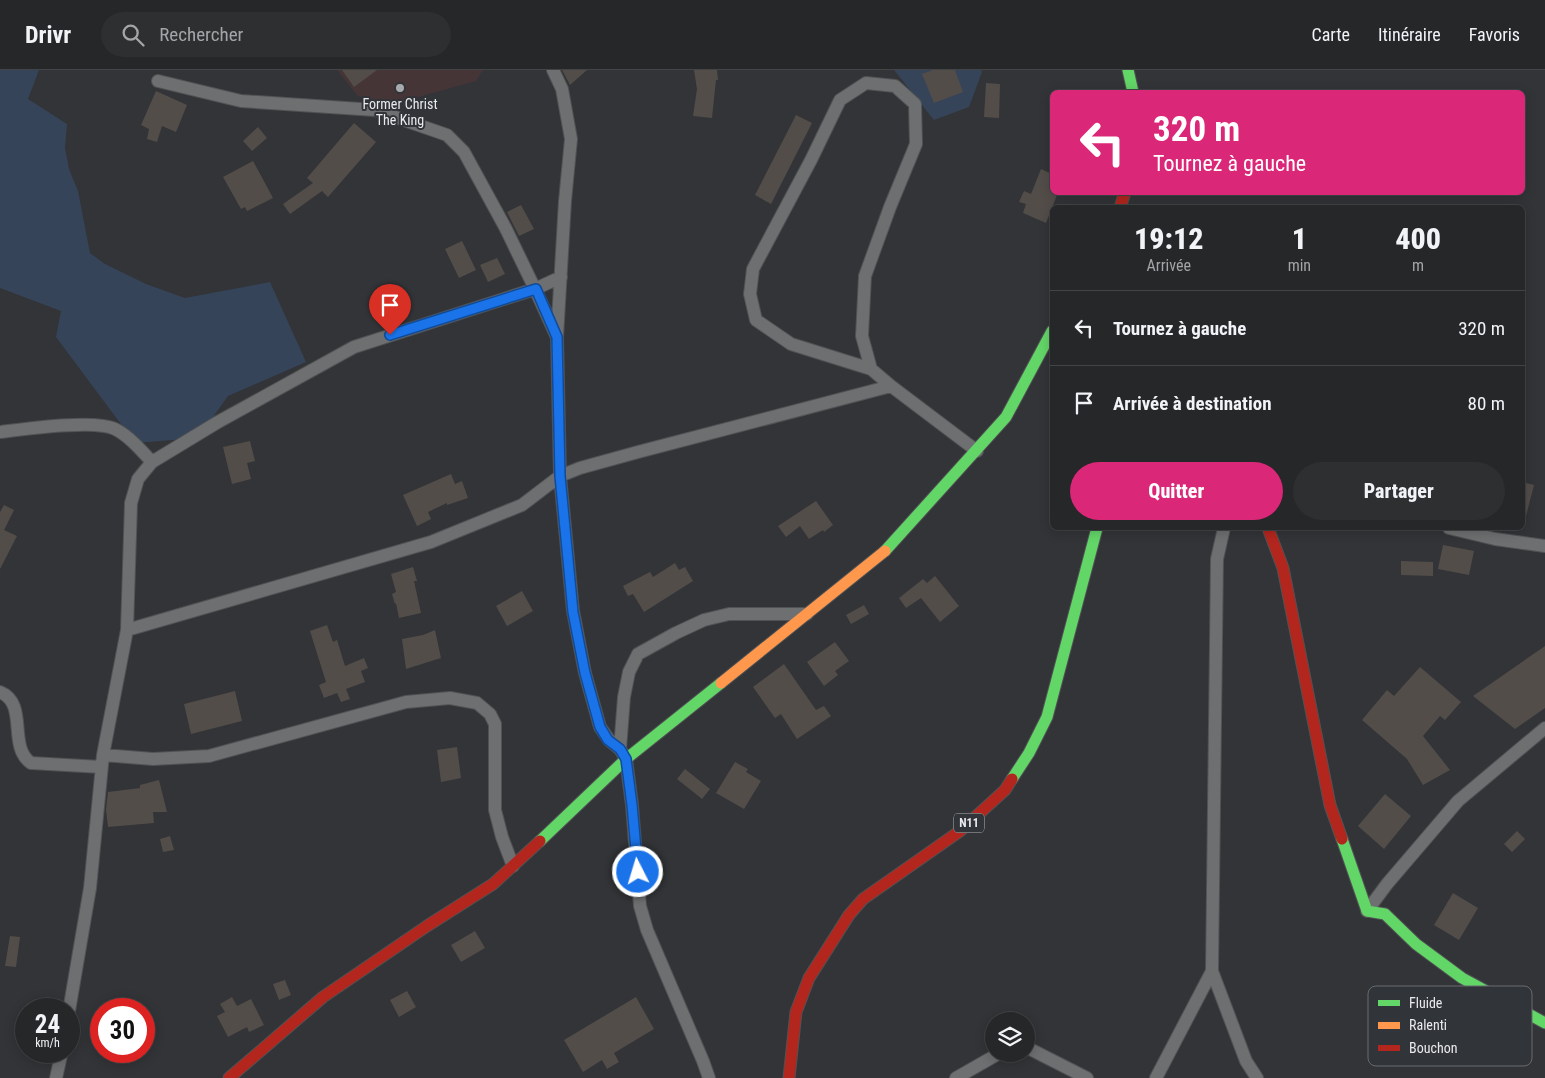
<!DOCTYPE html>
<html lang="fr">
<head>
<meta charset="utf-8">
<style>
	body { margin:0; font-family:"Roboto Condensed",sans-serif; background:#2e2f31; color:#f1f3f6; height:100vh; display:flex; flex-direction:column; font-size:19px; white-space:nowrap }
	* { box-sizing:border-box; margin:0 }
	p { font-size:16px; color:#a4a5a8 }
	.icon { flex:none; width:28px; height:28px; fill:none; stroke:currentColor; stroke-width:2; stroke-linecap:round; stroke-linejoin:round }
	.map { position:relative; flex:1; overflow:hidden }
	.drawer { position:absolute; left:1050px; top:135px; width:475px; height:325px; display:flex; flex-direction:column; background:#262729; border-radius:8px; box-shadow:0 2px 12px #0003,0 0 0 1px #424446 }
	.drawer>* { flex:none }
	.hud { position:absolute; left:1050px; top:20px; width:475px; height:105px; border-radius:8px; box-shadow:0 2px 12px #0003,0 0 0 1px #424446; background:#db2777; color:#fff; overflow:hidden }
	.tools { position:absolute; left:985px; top:942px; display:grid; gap:10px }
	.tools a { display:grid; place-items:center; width:50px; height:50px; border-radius:50%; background:#262729; box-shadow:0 2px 12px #0003,0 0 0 1px #424446; font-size:25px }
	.speed { position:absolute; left:15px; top:928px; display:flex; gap:10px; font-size:25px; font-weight:700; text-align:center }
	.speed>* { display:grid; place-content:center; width:65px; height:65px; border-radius:50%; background:#262729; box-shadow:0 2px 12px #0003,0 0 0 1px #424446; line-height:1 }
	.speed small { font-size:12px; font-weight:400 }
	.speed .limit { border:8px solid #d22; background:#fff; color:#111 }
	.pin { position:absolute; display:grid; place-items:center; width:42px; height:42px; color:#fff; margin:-51px -21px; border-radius:50% 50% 50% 0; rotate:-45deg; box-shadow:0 0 5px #0007 }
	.pin .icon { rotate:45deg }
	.me { position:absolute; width:55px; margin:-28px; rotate:355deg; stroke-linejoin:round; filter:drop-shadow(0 0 4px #0008) }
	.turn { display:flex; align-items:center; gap:18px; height:105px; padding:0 20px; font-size:22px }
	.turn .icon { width:65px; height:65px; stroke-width:2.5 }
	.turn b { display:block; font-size:35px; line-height:42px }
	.eta { display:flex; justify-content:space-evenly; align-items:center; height:85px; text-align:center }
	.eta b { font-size:30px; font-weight:800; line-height:35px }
	.action { display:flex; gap:10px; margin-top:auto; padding:10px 20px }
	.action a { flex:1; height:58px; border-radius:30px; background:#db2777; color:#fff; font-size:20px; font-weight:800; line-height:58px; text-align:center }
	.action a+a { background:#2e2f31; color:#f1f3f6 }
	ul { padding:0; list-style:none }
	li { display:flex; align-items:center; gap:15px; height:75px; padding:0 20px; border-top:1px solid #424446 }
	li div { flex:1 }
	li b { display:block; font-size:19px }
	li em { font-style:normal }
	header { display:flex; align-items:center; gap:30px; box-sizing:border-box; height:70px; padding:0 25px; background:#262729; border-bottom:1px solid #424446 }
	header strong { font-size:24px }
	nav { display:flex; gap:28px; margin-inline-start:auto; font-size:18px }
	.search { width:350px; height:45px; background:#2e2f31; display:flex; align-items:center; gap:12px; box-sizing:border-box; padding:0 18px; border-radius:28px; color:#a4a5a8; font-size:19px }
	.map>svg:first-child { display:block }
</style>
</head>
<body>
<header>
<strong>Drivr</strong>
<div class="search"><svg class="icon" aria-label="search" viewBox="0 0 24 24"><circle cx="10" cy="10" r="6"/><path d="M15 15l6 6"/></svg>Rechercher</div>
<nav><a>Carte</a><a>Itinéraire</a><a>Favoris</a></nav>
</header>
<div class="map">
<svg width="1545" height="1008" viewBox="0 0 1545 1008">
	<rect width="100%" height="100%" fill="#323437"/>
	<path fill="#463537" d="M 337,0 L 483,0 L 476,11 L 389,35 L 358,26 Z"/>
	<path fill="#364459" d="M 0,0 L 39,0 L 28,29 L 67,54 L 65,78 L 69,99 L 78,121 L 90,183 L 105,194 L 146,214 L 185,228 L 270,212 L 306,292 L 228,326 L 198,368 L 135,373 L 56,267 L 61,241 L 0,218 Z
		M 894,0 L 981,0 L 982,2 L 969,37 L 934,50 Z"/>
	<path fill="#534d4a" d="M 342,0 L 377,0 L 354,17 Z
		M 562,0 L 587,0 L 570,15 Z
		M 694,0 L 717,0 L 718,10 L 716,10 L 712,48 L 693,46 L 697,19 Z
		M 933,0 L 955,0 L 963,22 L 934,33 L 922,4 Z
		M 986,13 L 1000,14 L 999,48 L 984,47 Z
		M 156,21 L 187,35 L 176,62 L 162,56 L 157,72 L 147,69 L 149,59 L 141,55 Z
		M 796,45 L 812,53 L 771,134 L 755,125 Z
		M 354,53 L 376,72 L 328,127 L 322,121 L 290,144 L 283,134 L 313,113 L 307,108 Z
		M 258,57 L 267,68 L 252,81 L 243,71 Z
		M 253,91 L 273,128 L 247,141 L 245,137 L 241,139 L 223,107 Z
		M 1041,99 L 1052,104 L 1052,123 L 1057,125 L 1046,153 L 1023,143 L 1026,134 L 1019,132 L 1024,121 L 1031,124 Z
		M 521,135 L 534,159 L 519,166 L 507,142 Z
		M 462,171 L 476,200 L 459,208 L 445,179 Z
		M 497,188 L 505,204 L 488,212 L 480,195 Z
		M 250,371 L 255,391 L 247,393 L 251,409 L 232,414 L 223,377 Z
		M 451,404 L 455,414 L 462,411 L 468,428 L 447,435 L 447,433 L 428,442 L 431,449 L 417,456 L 403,425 Z
		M 1522,412 L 1534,415 L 1526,446 L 1522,445 Z
		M 816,431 L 833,455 L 824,462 L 823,460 L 809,469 L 800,456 L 786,467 L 778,456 Z
		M 4,435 L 14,440 L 4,460 L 17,466 L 0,499 L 0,442 Z
		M 1443,475 L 1474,481 L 1469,505 L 1438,499 Z
		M 1401,491 L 1433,492 L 1433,506 L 1401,505 Z
		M 675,493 L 679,500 L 685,497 L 693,511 L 644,542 L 633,524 L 628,526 L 623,516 L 650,502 L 653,507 Z
		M 413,497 L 417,511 L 414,511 L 421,543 L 399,548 L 396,533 L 395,534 L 392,524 L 396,522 L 391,504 Z
		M 935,506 L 959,536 L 940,552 L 921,528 L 906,538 L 899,528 L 923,509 L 927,513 Z
		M 522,521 L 533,541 L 507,556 L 496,536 Z
		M 864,535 L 869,544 L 851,554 L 846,545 Z
		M 327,555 L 333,572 L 337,570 L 345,596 L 364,588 L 368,598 L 361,601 L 365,612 L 346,619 L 350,629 L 341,632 L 337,623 L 324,628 L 319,615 L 326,612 L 310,561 Z
		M 435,560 L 441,588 L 406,599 L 402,569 L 423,565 Z
		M 835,572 L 849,591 L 835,601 L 838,605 L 824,616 L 807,592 Z
		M 1545,576 L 1545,638 L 1515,659 L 1473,626 Z
		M 784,594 L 816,640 L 824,636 L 831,646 L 797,669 L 781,644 L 775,648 L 753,617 Z
		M 1420,597 L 1461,632 L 1445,650 L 1440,646 L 1423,666 L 1450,700 L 1423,715 L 1407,689 L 1362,650 L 1387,620 L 1394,626 Z
		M 235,621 L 242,651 L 191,664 L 184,634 Z
		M 457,677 L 461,708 L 441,712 L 437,680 Z
		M 735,692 L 748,699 L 746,702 L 761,711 L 744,739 L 716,723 Z
		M 685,699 L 710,719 L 702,729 L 677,709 Z
		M 159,710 L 167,742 L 153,742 L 154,753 L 108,757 L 106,740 L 108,722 L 140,718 L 140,715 Z
		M 1385,724 L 1411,746 L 1384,779 L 1358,756 Z
		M 1517,761 L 1525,769 L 1512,782 L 1504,774 Z
		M 170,766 L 174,780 L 163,782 L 160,769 Z
		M 1453,823 L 1478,838 L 1459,870 L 1434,855 Z
		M 475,861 L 485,878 L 461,892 L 451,875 Z
		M 10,866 L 20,867 L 16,897 L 5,896 Z
		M 285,910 L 291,925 L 279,930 L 273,914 Z
		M 407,921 L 416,937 L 399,947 L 390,930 Z
		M 232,927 L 237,936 L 251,929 L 264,955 L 249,962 L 247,957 L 228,967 L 217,946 L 225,942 L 220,934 Z
		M 636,927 L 654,959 L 614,983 L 619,992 L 607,999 L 602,990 L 583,1002 L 564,970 Z"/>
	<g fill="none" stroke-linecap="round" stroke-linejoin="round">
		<defs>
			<path id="street" d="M 553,0 L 562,19 L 571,69 L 565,131 L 557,267 L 560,406 L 580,398 L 638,382 L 891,316 L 977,381
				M 158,11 L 241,31 L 375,40 L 447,65 L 464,82 L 506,159 L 535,219 L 556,265
				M 871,299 L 862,266 L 865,206 L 890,137 L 916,74 L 915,34 L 895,16 L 866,13 L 840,30 L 811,90 L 753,199 L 750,224 L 756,250 L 791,274 L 871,299 L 891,316
				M 0,362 C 25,359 94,349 115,359 C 129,366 141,380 152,392
				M 560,406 L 573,541 L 585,603 L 600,657 L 609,670 L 620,679 L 626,689 L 632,735 L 640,836 L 647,860 L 703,991 L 709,1008
				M 1449,458 L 1495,469 L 1545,476
				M 127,560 L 431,472 L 522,435 L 560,406
				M 0,622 C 29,634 7,676 31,693 L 101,697
				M 620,679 L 624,627 L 629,602 L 638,584 L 676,563 L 704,550 L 729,544 L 807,544
				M 103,685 L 153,689 L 209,686 L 406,632 L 450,628 L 477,633 L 490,644 L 495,654 L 495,740 L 502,767 L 513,796
				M 1367,841 L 1387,814 L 1458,731 L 1545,658
				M 1212,901 L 1246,991 L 1257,1008
				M 69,941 L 90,818 L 103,685 L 127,560 L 131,433 L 138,409 L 152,392 L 218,352 L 354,277 L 535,219 L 561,207
				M 1026,977 L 1087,1008
				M 56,1008 L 62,981
				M 956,1008 L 998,984
				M 1156,1008 L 1212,901 L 1217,489 L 1224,458"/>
			<path id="fast" d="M 1128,0 L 1133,22
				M 885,481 L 1006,347 L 1052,261
				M 1012,709 L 1029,683 L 1047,647 L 1097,458
				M 1342,769 L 1367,841 L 1385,844 L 1416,874 L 1462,908 L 1545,953
				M 540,771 L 626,689 L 721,613"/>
			<path id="slow" d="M 721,613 L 885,481"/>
			<path id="jam" d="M 1120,138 L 1125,122
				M 1268,458 L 1283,498 L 1330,735 L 1342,769
				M 229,1008 L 323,927 L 427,856 L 493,814 L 540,771
				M 789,1008 L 796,942 L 809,908 L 849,845 L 863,829 L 960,761 L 1005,720 L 1012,709"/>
		</defs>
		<use href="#street" stroke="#505254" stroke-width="14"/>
		<use href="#fast" stroke="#505254" stroke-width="13"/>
		<use href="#slow" stroke="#505254" stroke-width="13"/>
		<use href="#jam" stroke="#505254" stroke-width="13"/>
		<use href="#street" stroke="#6e6f70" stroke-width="12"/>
		<use href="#fast" stroke="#63d668" stroke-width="11"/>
		<use href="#slow" stroke="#ff974d" stroke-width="11"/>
		<use href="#jam" stroke="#b3261e" stroke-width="11"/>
	</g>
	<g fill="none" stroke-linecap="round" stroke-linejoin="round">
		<defs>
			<path id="route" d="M 390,265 L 536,219 L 557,267 L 560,406 L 573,542 L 585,603 L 600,657 L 608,670 L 620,679 L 626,689 L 632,735 L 638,802"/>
		</defs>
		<use href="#route" stroke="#114b97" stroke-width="12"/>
		<use href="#route" stroke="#1a73e8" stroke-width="9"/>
	</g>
	<circle fill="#a9aaad" stroke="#313438" stroke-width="2" cx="400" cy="18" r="5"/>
	<g text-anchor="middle" stroke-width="4" stroke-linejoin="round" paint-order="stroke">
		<rect fill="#313438" stroke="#b2b3b7" stroke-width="1" x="954" y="743.5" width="30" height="19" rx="4"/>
		<g font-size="12" font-weight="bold" fill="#e9eaed">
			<text x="969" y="757">N11</text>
		</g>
		<g font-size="14" fill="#e9eaed" stroke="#313438">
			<text x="400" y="39">Former Christ<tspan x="400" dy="16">The King</tspan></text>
		</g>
	</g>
	<rect x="1368" y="916" width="164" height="80" rx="8" fill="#313438" stroke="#686b6e" stroke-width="1"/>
	<rect x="1378" y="930" width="22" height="6" fill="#63d668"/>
	<rect x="1378" y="952" width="22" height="7" fill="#ff974d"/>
	<rect x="1378" y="975" width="22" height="6" fill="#b3261e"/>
	<g font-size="14" fill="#e9eaed">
		<text x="1409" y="938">Fluide</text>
		<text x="1409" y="960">Ralenti</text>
		<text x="1409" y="983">Bouchon</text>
	</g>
</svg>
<div class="tools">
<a><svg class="icon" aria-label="layers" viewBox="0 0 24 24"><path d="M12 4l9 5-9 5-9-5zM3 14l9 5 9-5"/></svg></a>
</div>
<div class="speed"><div>24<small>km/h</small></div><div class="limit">30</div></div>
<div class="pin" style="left:390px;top:265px;background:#d93025"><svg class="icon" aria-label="arrive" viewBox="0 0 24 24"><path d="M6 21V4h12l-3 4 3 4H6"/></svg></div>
<svg class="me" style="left:638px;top:802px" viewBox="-20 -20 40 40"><circle r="17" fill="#1a73e8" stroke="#fff" stroke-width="3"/><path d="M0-11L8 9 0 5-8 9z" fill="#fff"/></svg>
<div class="hud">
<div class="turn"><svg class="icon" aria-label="left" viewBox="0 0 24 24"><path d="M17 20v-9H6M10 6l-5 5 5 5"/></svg><div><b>320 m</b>Tournez à gauche</div></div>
</div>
<section class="drawer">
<div class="eta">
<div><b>19:12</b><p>Arrivée</p></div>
<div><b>1</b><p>min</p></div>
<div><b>400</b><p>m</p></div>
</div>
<ul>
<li><svg class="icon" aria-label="left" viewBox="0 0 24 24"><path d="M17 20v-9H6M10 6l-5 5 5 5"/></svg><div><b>Tournez à gauche</b></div><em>320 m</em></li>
<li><svg class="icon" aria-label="arrive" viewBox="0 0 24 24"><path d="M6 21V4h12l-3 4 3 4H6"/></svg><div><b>Arrivée à destination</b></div><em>80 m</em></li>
</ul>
<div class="action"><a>Quitter</a><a>Partager</a></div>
</section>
</div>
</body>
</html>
